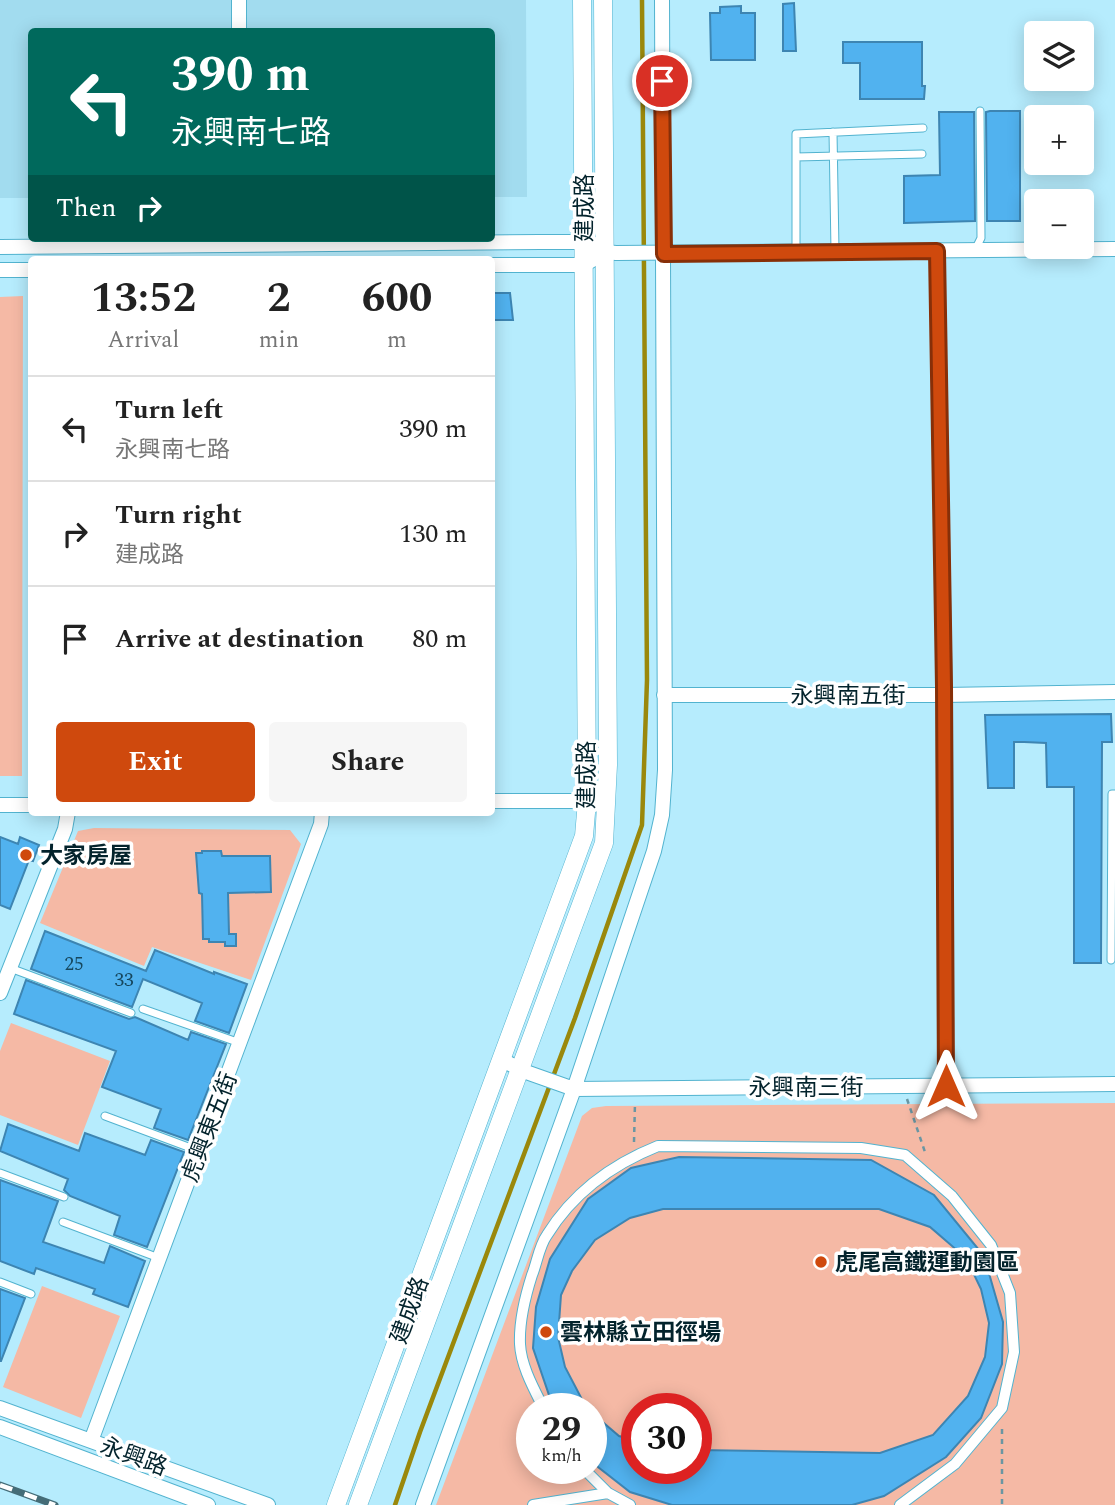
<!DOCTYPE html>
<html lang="en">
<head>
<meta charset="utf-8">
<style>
	body { margin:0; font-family:Spectral,"Noto Sans TC",serif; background:#f6f6f6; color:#222; height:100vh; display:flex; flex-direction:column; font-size:26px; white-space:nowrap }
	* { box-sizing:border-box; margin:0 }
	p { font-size:23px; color:#767676 }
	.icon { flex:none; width:38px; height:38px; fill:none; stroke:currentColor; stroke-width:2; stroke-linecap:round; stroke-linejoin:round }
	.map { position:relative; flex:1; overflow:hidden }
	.side { position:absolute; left:28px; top:256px; width:467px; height:560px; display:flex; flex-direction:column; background:#fff; border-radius:7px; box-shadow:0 4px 18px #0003 }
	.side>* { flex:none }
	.top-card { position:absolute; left:28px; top:28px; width:467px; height:214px; border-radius:7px; box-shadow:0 4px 18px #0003; background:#00695c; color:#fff; overflow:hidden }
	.buttons { position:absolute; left:1024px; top:21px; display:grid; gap:14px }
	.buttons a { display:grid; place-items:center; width:70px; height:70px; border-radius:7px; background:#fff; box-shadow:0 4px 18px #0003; font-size:35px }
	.speed { position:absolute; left:516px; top:1393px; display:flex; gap:14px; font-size:35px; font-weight:700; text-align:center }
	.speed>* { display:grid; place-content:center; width:91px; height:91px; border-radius:50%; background:#fff; box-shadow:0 4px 18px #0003; line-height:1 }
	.speed small { font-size:18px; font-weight:400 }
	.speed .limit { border:10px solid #d22; background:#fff; color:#111 }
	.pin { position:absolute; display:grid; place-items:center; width:60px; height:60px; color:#fff; margin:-30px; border:4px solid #fff; border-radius:50%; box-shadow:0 2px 7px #0007 }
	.me { position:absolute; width:77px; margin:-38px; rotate:0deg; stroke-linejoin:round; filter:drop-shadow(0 0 5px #0008) }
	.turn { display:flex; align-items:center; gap:24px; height:147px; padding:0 28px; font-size:32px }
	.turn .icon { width:91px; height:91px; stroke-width:2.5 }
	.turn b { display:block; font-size:49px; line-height:60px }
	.then { display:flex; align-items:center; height:66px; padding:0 28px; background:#0003; gap:14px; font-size:26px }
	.eta { display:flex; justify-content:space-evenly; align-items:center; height:119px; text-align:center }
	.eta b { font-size:42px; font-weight:700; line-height:49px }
	.primary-button { display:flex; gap:14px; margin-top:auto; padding:14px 28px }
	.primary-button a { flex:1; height:80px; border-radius:7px; background:#cf490d; color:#fff; font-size:28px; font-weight:700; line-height:80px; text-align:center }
	.primary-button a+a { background:#f6f6f6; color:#222 }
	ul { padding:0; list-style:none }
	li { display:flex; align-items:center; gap:21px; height:105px; padding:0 28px; border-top:2px solid #e0e0e0 }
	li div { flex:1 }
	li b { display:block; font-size:26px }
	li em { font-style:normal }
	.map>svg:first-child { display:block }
</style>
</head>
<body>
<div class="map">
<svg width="1115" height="1505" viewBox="0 0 1115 1505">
	<rect width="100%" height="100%" fill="#b6ecfd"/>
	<path fill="#a2dcef" d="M 0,0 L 526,0 L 527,197 L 492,197 L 492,32 L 32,32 L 31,198 L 0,198 Z"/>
	<path fill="#f5b9a5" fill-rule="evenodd" d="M 23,296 L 22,776 L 0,776 L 0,297 Z
		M 94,828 L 290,830 L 301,844 L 251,980 L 152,947 L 144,966 L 40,923 L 78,831 Z
		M 11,1023 L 110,1061 L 78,1145 L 0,1115 L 0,1051 Z
		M 1115,1103 L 1115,1505 L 436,1505 L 582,1116 L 592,1108 L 606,1106 ZM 532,1409 L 592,1409 L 592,1468 L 532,1468 ZM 637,1409 L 696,1409 L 696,1468 L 637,1468 Z
		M 42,1286 L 120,1316 L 81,1418 L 3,1387 Z"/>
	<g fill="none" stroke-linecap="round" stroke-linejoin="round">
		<path stroke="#9a880b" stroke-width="4.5" d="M 395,1505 L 420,1432 L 575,1018 L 642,825 L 647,680 L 642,0"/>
	</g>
	<path fill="#51b2ef" stroke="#3d85b2" stroke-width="2" d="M 794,3 L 796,51 L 783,51 L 783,4 Z
		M 741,6 L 741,13 L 755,13 L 755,60 L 711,60 L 710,13 L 720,13 L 720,7 Z
		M 843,42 L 922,42 L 922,86 L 925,86 L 924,99 L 860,99 L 860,63 L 843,63 Z
		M 990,111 L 1020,111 L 1020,221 L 987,221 L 986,112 Z
		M 939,112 L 974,112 L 975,221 L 904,223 L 904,176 L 940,175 Z
		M 492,293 L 510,293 L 513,320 L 492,320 Z
		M 1111,714 L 1112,742 L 1102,742 L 1101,963 L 1074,963 L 1074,787 L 1047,787 L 1046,743 L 1024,742 L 1014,742 L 1014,788 L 988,788 L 985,715 Z
		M 0,837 L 18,844 L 20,837 L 39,845 L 33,861 L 29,860 L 10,909 L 0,905 Z
		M 202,851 L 221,851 L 222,856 L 270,856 L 271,892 L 228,893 L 229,934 L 236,934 L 236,946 L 225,946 L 225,942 L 209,942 L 209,939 L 203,939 L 202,894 L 199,893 L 196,853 L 202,853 Z
		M 45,931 L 146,971 L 155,950 L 214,974 L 214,972 L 247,984 L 229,1033 L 195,1021 L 202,1003 L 143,979 L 132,1007 L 31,969 Z
		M 26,980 L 129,1019 L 135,1017 L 188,1040 L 191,1032 L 226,1044 L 188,1140 L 154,1128 L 161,1109 L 102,1087 L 116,1051 L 14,1014 Z
		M 8,1124 L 79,1151 L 85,1133 L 145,1155 L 151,1140 L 184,1152 L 147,1247 L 114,1235 L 120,1216 L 70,1196 L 64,1190 L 68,1179 L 0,1151 Z
		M 679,1157 L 871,1160 L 934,1195 L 984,1256 L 1003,1322 L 1002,1364 L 981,1418 L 946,1457 L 884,1496 L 852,1505 L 672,1505 L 630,1492 L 598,1467 L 592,1459 L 592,1413 L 619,1436 L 637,1441 L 637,1468 L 696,1468 L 696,1450 L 880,1453 L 933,1435 L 968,1396 L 985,1357 L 989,1323 L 981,1289 L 966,1258 L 930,1227 L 879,1209 L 663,1209 L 630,1218 L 595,1240 L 572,1271 L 561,1295 L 558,1337 L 565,1367 L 587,1409 L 558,1409 L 549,1395 L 533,1348 L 536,1307 L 550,1259 L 588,1199 L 631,1168 Z
		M 0,1180 L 58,1201 L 43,1242 L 104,1263 L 110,1246 L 145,1261 L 128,1307 L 93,1294 L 95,1289 L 36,1268 L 34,1274 L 0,1261 Z
		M 0,1289 L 25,1298 L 1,1361 L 0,1361 Z"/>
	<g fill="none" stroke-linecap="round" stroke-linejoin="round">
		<defs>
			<path id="service" d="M 833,132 L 835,251
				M 796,157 L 922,154
				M 975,250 L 981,238 L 980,111
				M 796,252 L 796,134 L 923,128
				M 1111,960 L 1112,794 L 1115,794
				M 10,968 L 131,1013
				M 143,1009 L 240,1043
				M 105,1116 L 199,1151
				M 0,1173 L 64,1197
				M 63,1222 L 159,1258
				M 0,1282 L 31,1294"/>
			<path id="pedestrian" d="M 544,1409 C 534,1389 521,1366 520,1344 C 519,1320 525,1297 532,1275 C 537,1263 539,1246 547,1235 C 573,1193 613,1164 658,1146 L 861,1148 L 905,1155 L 952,1196 L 991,1245 L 1010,1293 L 1014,1352 L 1002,1408 L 955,1464 L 900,1505
				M 583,1468 L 608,1493 L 630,1505
				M 533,1505 L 608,1493"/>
			<path id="minor" d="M 239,0 L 239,32
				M 0,247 L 540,242 L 584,242 L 605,252 L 616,253 L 1115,249
				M 937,251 L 945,708 L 946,1086
				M 492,265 L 584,265 L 605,252
				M 0,270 L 32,270
				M 664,695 L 944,695 L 1115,692
				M 492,801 L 607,801
				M 0,805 L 32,805
				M 0,993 L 65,829 L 68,812
				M 502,1060 L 526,1072 L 574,1089 L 1115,1084
				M 0,1408 L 268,1505
				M 0,1427 L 208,1505
				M 91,1441 L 321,824 L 322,812
				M 423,1505 L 574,1089 L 654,851 L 662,815 L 665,770 L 662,0"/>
			<path id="tertiary" d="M 336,1505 L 584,836 L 587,801 L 582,0
				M 358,1505 L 604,843 L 608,765 L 603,0"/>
		</defs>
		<use href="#service" stroke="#52b3cf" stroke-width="9"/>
		<use href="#pedestrian" stroke="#52b3cf" stroke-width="12"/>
		<use href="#minor" stroke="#52b3cf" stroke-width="16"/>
		<use href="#tertiary" stroke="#52b3cf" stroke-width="19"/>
		<path stroke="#6996a3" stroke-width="2.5" stroke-dasharray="5 5" stroke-linecap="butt" d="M 907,1099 L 926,1155
			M 634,1142 L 635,1103
			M 1002,1429 L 1002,1505"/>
		<use href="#service" stroke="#fff" stroke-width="7"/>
		<use href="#pedestrian" stroke="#fff" stroke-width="10"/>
		<use href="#minor" stroke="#fff" stroke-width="14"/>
		<use href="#tertiary" stroke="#fff" stroke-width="18"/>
		<defs>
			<path id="rail" d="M 0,1485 L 55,1505"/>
		</defs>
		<use href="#rail" stroke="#446c77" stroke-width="7"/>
		<use href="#rail" stroke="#fff" stroke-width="4.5" stroke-dasharray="13" stroke-linecap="butt"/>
	</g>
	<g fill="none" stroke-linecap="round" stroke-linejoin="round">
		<defs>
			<path id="route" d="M 662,81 L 664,254 L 937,251 L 944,686 L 946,1086"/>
		</defs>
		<use href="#route" stroke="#872f08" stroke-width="18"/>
		<use href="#route" stroke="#cf490d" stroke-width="12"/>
	</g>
	<g fill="#cf490d" stroke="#fff" stroke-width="2.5">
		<circle cx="26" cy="855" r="7"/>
		<circle cx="821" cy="1262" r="7"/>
		<circle cx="546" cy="1332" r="7"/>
	</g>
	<g text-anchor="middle" stroke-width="7" stroke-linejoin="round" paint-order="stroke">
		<g font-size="19" fill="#16475d">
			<text x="74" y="970">25</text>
			<text x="124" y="986">33</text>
		</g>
		<g font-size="23" fill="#03232c" stroke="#fff">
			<text transform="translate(584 208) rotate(-90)" y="8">建成路</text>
			<text x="848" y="703">永興南五街</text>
			<text transform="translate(586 775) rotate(-90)" y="8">建成路</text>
			<text x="806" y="1095">永興南三街</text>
			<text transform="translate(209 1127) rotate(-69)" y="8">虎興東五街</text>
			<text transform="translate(409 1310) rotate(-70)" y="8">建成路</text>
			<text transform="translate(134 1456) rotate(20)" y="8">永興路</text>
		</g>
		<g font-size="23" font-weight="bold" fill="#03232c" stroke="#fff" text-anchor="start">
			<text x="40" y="863">大家房屋</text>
			<text x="835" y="1270">虎尾高鐵運動園區</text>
			<text x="560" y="1340">雲林縣立田徑場</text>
		</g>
	</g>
</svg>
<div class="buttons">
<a><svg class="icon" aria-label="layers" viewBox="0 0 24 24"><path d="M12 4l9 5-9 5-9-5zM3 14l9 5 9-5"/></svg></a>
<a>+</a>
<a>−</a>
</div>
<div class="speed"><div>29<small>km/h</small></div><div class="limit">30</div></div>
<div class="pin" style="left:662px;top:81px;background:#d93025"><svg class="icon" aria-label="arrive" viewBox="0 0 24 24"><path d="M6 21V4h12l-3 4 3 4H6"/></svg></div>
<svg class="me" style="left:946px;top:1086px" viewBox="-20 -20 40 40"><path d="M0-17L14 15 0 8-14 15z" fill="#cf490d" stroke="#fff" stroke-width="4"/></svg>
<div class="top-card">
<div class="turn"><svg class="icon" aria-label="left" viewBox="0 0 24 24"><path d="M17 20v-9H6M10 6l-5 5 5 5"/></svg><div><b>390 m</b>永興南七路</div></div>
<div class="then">Then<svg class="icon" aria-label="right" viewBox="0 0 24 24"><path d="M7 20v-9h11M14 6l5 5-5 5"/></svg></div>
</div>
<section class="side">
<div class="eta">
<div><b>13:52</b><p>Arrival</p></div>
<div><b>2</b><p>min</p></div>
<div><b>600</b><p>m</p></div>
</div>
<ul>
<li><svg class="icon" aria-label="left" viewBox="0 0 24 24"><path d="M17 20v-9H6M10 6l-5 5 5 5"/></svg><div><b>Turn left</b><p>永興南七路</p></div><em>390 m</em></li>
<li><svg class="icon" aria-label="right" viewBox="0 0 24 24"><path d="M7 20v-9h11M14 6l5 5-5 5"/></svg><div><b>Turn right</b><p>建成路</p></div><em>130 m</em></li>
<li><svg class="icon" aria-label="arrive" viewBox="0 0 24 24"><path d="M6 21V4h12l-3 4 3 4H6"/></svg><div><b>Arrive at destination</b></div><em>80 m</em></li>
</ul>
<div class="primary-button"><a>Exit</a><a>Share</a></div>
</section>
</div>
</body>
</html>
